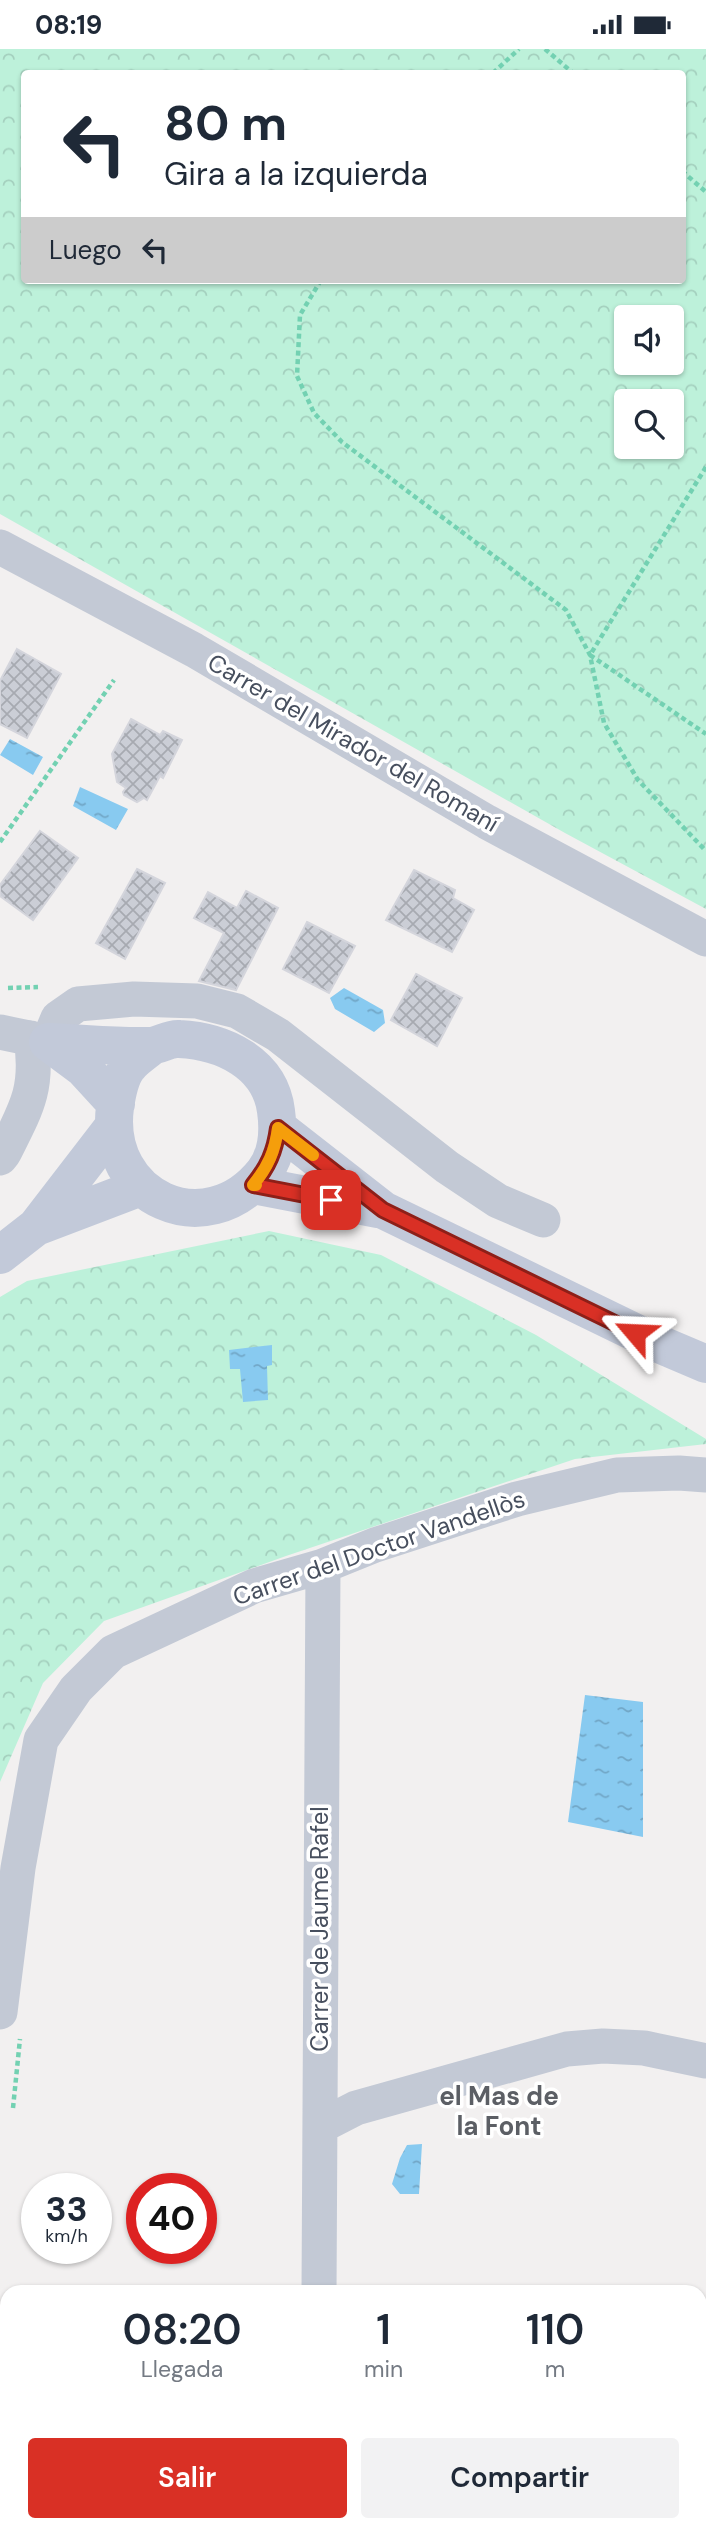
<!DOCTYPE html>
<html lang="es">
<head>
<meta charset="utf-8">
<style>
	body { margin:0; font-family:"DM Sans",sans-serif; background:#f2f2f3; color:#1f2937; height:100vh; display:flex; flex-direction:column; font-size:26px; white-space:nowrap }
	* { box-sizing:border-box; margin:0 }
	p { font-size:23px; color:#747a83 }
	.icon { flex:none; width:38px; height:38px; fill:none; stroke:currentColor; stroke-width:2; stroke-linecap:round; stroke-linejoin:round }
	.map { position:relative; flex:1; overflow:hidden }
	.drawer { position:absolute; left:0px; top:2236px; width:707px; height:247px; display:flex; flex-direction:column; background:#fff; border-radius:21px 21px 0 0; box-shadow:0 2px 5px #0004 }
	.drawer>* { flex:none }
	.guide { position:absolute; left:21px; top:21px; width:665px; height:214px; border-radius:7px; box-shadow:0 2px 5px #0004; background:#fff; color:#1f2937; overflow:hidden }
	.fabs { position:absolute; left:614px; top:256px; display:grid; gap:14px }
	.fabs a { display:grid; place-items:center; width:70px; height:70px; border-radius:7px; background:#fff; box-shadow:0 2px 5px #0004; font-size:35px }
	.speed { position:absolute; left:21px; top:2124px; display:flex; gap:14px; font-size:35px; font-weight:700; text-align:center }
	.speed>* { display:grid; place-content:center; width:91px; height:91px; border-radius:50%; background:#fff; box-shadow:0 2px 5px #0004; line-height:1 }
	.speed small { font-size:18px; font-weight:400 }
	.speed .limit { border:10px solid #d22; background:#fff; color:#111 }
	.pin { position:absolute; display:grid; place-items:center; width:60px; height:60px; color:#fff; margin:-30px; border-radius:14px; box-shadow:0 4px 10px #0006 }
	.me { position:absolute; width:77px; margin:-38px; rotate:296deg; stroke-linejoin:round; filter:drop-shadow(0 0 5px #0008) }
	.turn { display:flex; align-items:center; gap:24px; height:147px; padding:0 28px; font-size:32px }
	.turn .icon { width:91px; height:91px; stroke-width:2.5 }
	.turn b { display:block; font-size:49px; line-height:60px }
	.then { display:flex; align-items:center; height:66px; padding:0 28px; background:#0003; gap:14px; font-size:26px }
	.eta { display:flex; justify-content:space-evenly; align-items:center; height:119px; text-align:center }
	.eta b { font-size:42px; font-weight:600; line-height:49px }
	.cta { display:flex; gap:14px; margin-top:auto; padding:14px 28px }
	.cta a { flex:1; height:80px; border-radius:7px; background:#d93025; color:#fff; font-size:28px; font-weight:600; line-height:80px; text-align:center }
	.cta a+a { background:#f2f2f3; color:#1f2937 }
	.status { display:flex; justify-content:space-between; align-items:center; height:49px; padding:0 35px; background:#fff; direction:ltr }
	.status svg { height:19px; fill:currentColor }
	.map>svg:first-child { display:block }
</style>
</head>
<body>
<div class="status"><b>08:19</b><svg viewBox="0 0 49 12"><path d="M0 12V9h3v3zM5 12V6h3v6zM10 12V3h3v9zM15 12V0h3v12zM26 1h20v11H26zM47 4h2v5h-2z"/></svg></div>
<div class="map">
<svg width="706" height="2483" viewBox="0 0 706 2483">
	<defs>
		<pattern id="forest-crowns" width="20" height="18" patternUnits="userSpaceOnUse" patternTransform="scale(1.75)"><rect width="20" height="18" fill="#bdf1da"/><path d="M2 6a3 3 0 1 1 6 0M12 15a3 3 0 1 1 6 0" fill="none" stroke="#a4d0be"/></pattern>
		<pattern id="water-ripples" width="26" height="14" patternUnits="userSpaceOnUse" patternTransform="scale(1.75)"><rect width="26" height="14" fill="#88caf0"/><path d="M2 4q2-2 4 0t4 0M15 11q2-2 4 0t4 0" fill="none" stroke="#71a6c6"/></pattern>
		<pattern id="building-cross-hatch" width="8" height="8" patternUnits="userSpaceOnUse" patternTransform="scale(1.75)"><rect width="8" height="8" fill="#cbced6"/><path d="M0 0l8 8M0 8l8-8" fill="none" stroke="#a7aab1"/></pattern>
	</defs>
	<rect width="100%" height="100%" fill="#f2f0f0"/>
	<path fill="url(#forest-crowns)" fill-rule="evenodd" d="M 0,0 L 706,0 L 706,860 L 565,784 L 0,465 ZM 24,24 L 682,24 L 682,231 L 24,231 ZM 626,268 L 672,268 L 672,313 L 626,313 ZM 626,352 L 672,352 L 672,397 L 626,397 Z
		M 269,1182 L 381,1206 L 536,1286 L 706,1390 L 706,1395 L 575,1410 L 286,1507 L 104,1572 L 43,1634 L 0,1733 L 0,1248 L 27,1232 Z"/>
	<path fill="url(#water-ripples)" d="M 10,690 L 43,708 L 33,726 L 0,706 Z
		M 80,738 L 128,760 L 116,781 L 73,757 Z
		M 344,939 L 383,961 L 385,974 L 374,983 L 335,960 L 330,949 Z
		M 272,1296 L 272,1316 L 267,1317 L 268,1351 L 243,1353 L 240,1320 L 230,1320 L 229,1301 Z
		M 585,1646 L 643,1653 L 643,1788 L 568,1773 Z
		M 422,2095 L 419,2145 L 400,2145 L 392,2135 L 400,2109 L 407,2096 Z"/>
	<path fill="url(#building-cross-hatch)" stroke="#d4d5dc" stroke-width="2" d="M 17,600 L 61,625 L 27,689 L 0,675 L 0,632 Z
		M 131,670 L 160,686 L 163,682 L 182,691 L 163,729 L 160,727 L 147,751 L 144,749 L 137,753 L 124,746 L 123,743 L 126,739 L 117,733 L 112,705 Z
		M 40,782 L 78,809 L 33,871 L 0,847 L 0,836 Z
		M 137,820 L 165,834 L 125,910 L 96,894 Z
		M 414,821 L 455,841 L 453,849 L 474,861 L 452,903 L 386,871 Z
		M 246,842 L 278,859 L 236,941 L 199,932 L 224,884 L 194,869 L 208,843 L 237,859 Z
		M 307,873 L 355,897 L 329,944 L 283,920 Z
		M 416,925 L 462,949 L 437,997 L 391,971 Z"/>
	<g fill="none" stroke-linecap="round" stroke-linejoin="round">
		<path stroke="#73d1b2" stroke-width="4.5" stroke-dasharray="5 3.5" stroke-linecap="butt" d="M 545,0 L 573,24
			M 493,24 L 519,0
			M 682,122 L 706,143
			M 321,231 L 300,266 L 297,327 L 314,364 L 342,393 L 566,561 L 590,606 L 604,674 L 638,731 L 706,802
			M 706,418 L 590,606 L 706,685
			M 0,793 L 114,631
			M 8,939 L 38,938
			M 13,2059 L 20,1990"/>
		<path stroke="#c3c9d5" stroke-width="35" d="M 0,498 L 194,601 L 487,773 L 706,890
			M 0,983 L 48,993 L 58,969 L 78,955 L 134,950 L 197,952 L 237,962 L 278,986 L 447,1118 L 498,1152 L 543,1171
			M 0,1109 L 4,1104 C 26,1060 39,1040 31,989
			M 0,1963 L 18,1819 L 41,1691 L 76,1640 L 113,1603 L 254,1537 L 323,1517 L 375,1496 L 517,1450 L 617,1426 L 679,1424 L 706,1426
			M 321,2077 L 356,2059 L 567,2000 L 603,1997 L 644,1999 L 706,2012
			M 319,2244 L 323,1517
			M 700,2476 L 706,2463
			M 317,2483 L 317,2476"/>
		<path stroke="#c2c9d9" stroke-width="38" d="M 48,993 C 81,994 115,998 149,997 C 159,997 169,989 179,990 C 223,992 270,1014 276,1062 C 279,1083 277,1106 264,1123 C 206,1196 103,1149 115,1058 C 117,1045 120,1028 128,1018 C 134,1010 144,1004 152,997
			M 48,993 L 83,1019 L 116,1055
			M 278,1079 L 383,1161 L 659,1295 L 706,1315
			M 253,1136 L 378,1160
			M 36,1178 L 141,1138
			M 0,1206 L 36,1178 L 113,1078"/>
	</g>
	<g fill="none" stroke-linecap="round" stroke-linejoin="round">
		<defs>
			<path id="route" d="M 331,1151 L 253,1136 C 268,1118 275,1102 278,1079 L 383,1161 L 635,1284"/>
		</defs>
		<use href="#route" stroke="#8d1f18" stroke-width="18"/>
		<use href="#route" stroke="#d93025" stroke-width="12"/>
		<path stroke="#f59e0b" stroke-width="12" d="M 256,1136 L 253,1136 C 268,1118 275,1102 278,1079 L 313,1106"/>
	</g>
	<g text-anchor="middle" stroke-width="7" stroke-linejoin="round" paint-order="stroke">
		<g font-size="24" fill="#474f5e" stroke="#fff">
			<text transform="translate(353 694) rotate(30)" y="8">Carrer del Mirador del Romaní</text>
			<text transform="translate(379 1499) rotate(-19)" y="8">Carrer del Doctor Vandellòs</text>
			<text transform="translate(320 1880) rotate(-90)" y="8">Carrer de Jaume Rafel</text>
		</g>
		<g font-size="26" font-weight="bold" fill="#5c5f65" stroke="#fff">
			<text x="499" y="2056">el Mas de<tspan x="499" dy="30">la Font</tspan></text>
		</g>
	</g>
</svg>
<div class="fabs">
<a><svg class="icon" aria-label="sound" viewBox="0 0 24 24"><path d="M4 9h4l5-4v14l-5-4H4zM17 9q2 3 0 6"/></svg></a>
<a><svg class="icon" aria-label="search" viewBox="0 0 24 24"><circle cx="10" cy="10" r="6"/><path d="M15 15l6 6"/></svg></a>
</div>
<div class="speed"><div>33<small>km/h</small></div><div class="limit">40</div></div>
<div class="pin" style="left:331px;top:1151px;background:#d93025"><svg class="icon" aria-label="arrive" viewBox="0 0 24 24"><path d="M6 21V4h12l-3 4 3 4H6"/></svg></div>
<svg class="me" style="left:635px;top:1284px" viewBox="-20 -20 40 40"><path d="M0-17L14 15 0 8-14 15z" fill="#d93025" stroke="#fff" stroke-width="4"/></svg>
<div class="guide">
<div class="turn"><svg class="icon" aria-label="left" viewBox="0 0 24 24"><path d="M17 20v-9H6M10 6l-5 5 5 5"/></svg><div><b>80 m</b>Gira a la izquierda</div></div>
<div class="then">Luego<svg class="icon" aria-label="left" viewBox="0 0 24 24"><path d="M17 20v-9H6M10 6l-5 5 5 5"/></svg></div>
</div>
<section class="drawer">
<div class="eta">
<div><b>08:20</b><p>Llegada</p></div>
<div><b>1</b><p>min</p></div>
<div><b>110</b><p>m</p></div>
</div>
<div class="cta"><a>Salir</a><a>Compartir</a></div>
</section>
</div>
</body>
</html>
